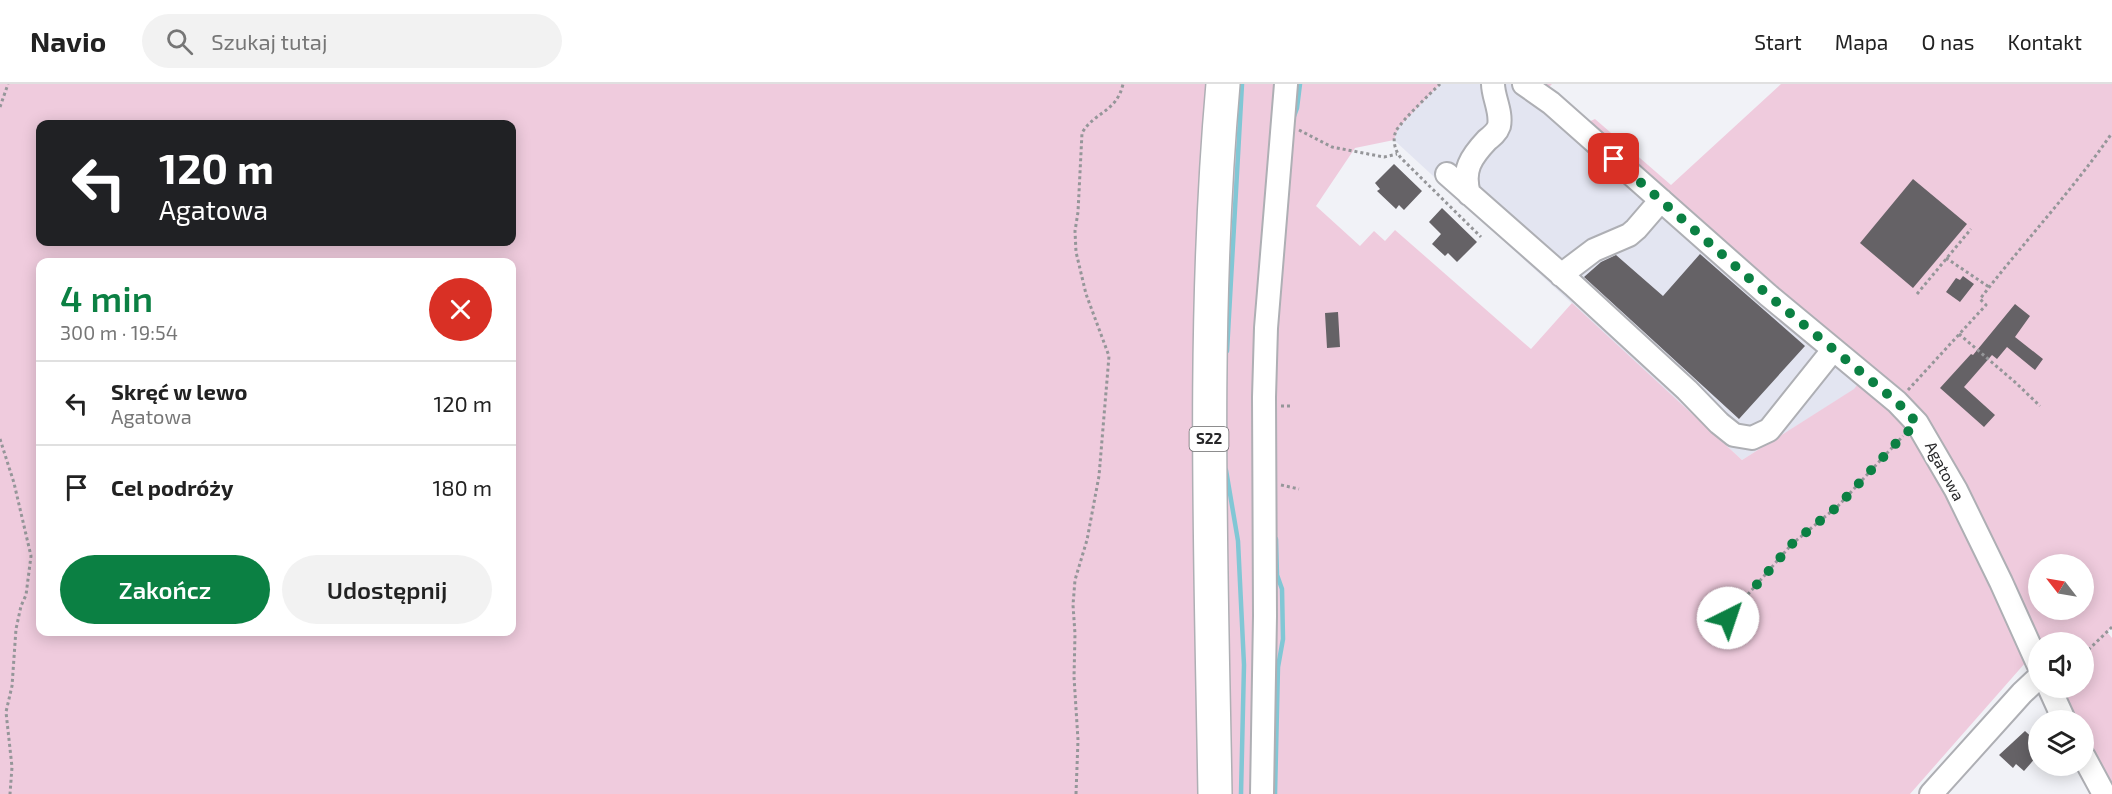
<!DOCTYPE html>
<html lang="pl">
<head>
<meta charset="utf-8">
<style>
	body { margin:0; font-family:"Exo 2",sans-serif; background:#f2f2f2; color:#222; height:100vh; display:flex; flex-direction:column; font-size:22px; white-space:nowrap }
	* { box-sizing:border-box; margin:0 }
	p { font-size:20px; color:#767676 }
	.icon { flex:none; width:33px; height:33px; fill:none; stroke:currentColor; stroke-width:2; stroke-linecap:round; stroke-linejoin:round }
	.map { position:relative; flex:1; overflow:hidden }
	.drawer { position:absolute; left:36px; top:174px; width:480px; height:378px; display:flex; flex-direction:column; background:#fff; border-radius:12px; box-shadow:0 3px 15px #0003 }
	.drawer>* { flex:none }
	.top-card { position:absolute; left:36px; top:36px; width:480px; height:126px; border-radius:12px; box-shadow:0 3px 15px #0003; background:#202124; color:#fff; overflow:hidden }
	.needle { width:39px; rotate:301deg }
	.controls { position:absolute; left:2028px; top:470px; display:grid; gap:12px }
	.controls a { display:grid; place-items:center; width:66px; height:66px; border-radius:50%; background:#fff; box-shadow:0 3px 15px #0003; font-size:30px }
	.pin { position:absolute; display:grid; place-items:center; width:51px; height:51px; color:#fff; margin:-26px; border-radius:12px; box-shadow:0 3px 9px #0006 }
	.me { position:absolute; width:66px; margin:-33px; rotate:41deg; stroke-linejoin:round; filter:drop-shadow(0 0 4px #0008) }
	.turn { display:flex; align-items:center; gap:21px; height:126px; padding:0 24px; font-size:27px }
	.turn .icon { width:78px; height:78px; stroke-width:2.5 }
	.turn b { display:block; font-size:42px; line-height:51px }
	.round { display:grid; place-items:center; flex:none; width:63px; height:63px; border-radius:32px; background:#f2f2f2 }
	.headline { display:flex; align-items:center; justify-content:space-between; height:102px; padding:0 24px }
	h1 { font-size:36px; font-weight:600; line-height:45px; color:#0b8043 }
	.cta { display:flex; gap:12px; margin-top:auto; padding:12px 24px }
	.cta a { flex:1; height:69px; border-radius:36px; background:#0b8043; color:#fff; font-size:24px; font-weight:600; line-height:69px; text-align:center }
	.cta a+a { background:#f2f2f2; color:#222 }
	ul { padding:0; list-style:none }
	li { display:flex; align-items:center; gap:18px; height:84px; padding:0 24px; border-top:2px solid #e0e0e0 }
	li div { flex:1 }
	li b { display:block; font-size:22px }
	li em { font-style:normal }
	header { display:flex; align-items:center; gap:36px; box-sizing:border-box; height:84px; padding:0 30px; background:#fff; border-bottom:2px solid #e0e0e0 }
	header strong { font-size:28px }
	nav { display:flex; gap:33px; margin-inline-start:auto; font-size:21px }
	.search { width:420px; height:54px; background:#f2f2f2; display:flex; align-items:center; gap:15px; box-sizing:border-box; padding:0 21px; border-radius:33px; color:#767676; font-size:22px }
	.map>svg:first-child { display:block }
</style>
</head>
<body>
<header>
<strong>Navio</strong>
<div class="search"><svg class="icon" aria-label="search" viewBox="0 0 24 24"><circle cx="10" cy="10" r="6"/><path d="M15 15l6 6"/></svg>Szukaj tutaj</div>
<nav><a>Start</a><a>Mapa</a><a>O nas</a><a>Kontakt</a></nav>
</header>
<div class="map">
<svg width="2112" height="710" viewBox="0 0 2112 710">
	<rect width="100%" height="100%" fill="#f1f2f7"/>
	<path fill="#e3e5f1" d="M 1440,0 L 1524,0 L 1866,292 L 1855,305 L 1742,376 L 1394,56 L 1398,44 Z"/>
	<path fill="#efcbdd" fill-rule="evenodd" d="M 0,0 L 1212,0 L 1199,710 L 0,710 ZM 40,40 L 512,40 L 512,158 L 40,158 ZM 40,178 L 512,178 L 512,548 L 40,548 Z
		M 1235,0 L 1440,0 L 1398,44 L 1394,56 L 1355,64 L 1316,122 L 1360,162 L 1374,147 L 1385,157 L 1395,146 L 1531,265 L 1572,219 L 1742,376 L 1854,305 L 1865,291 L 1524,0 L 1552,0 L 1547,5 L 1586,39 L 1595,35 L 1671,101 L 1781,0 L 2112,0 L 2112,543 L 2107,548 L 2112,554 L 2112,710 L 2084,673 L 2084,636 L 2064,636 L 2049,603 L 2084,603 L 2084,558 L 2038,558 L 2033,570 L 1910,710 L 1227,710 L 1221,391 ZM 2038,480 L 2084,480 L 2084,525 L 2038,525 Z"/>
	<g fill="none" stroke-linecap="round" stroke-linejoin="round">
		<path stroke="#81c7d5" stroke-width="4.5" d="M 1293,35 L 1297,24 L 1300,0
			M 1227,267 L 1242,0
			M 1226,386 L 1238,457 L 1244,581 L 1241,710
			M 1275,710 L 1278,583 L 1283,555 L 1282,505 L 1277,491 L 1276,455"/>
	</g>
	<path fill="#656266" d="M 1394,80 L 1422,107 L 1404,126 L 1399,121 L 1396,125 L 1377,107 L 1380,105 L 1375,99 Z
		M 1913,95 L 1967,140 L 1913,204 L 1860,159 Z
		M 1442,124 L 1477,158 L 1457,178 L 1448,169 L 1445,172 L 1432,160 L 1441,150 L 1429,138 Z
		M 1700,170 L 1805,262 L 1739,335 L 1584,193 L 1601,178 L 1616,171 L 1663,212 Z
		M 1963,192 L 1974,200 L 1960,218 L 1946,208 L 1956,194 L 1960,196 Z
		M 2015,220 L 2030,232 L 2015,253 L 2043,275 L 2035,286 L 2007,263 L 1997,275 L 1992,271 L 1964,303 L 1995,331 L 1984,343 L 1940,304 L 1971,270 L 1973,271 Z
		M 1338,228 L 1340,263 L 1327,264 L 1325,229 Z
		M 2025,647 L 2038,659 L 2038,671 L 2024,687 L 2016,680 L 2013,684 L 1999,671 Z"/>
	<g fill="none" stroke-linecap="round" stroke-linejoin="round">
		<defs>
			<path id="minor" d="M 1524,0 L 1551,19 L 1768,211 L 1897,318 L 1917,339 L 1956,406 L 2001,498 L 2038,580
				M 1447,90 L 1573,201 L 1687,306 L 1719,339 L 1734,351 L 1752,354 L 1769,346 L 1833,266
				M 1469,110 C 1462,86 1471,73 1487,56 C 1492,52 1497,48 1499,42 C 1502,28 1493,13 1493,0
				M 1561,191 L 1594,166 L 1629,151 L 1636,145 L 1661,116
				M 2049,603 L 2064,636
				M 2084,673 L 2104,710
				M 1262,710 L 1265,532 L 1264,313 L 1266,244 L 1286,0
				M 1931,710 L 2022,609 L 2038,594"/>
			<path id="highway" d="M 1215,710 C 1211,473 1202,236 1223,0"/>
		</defs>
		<use href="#minor" stroke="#aeafb4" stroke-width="26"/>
		<use href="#highway" stroke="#aeafb4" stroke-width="36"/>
		<path stroke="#959699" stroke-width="3" stroke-dasharray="3 3" stroke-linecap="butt" d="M 1440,0 C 1430,10 1402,36 1396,47 C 1392,56 1395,67 1401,74 L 1481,153
			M 0,23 L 8,0
			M 1299,46 L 1332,63 L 1384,73 L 1397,70
			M 1946,174 L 1989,203
			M 1917,210 L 1971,145
			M 1959,250 L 2016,299 L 2040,322
			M 1908,306 L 1986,221 L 1980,215 C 2023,159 2072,107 2112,49
			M 1281,322 L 1293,322
			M 0,355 L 14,399 L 31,472 L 26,511 L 21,522 L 16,545 L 12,602 L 6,628 L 12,683 L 10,710
			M 1281,401 L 1299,405
			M 1728,533 L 1792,460 L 1838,422 L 1903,352
			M 2084,570 L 2112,543
			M 1076,710 L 1078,656 L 1074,593 L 1075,550 L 1073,521 L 1075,496 L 1087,456 L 1099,392 L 1109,272 L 1086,210 L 1076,168 L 1075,147 L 1078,128 L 1082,49 C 1094,28 1117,28 1123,0"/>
		<use href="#minor" stroke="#fff" stroke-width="22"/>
		<use href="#highway" stroke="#fff" stroke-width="33"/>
	</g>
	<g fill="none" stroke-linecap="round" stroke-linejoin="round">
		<path stroke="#0b8043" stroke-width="10" stroke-dasharray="0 18" d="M 1614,75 L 1768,211 L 1897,318 L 1917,339 L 1900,355 L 1838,422 L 1792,460 L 1728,534"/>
	</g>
	<g text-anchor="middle" stroke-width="6" stroke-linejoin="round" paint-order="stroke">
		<rect fill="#fff" stroke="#68686a" stroke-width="1.5" x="1189.5" y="343" width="39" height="24" rx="4.5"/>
		<g font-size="15" font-weight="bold" fill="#28282a">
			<text x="1209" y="360">S22</text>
		</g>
		<g font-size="16" fill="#28282a" stroke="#fff">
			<text transform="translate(1945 387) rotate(62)" y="6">Agatowa</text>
		</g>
	</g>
</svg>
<div class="controls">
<a><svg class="needle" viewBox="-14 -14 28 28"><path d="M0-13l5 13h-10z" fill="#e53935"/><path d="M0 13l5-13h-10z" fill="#767676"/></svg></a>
<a><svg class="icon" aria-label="sound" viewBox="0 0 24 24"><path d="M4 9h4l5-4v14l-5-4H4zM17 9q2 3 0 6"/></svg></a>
<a><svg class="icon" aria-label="layers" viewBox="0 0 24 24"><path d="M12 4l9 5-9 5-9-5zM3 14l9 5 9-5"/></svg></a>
</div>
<div class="pin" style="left:1614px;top:75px;background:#d93025"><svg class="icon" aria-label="arrive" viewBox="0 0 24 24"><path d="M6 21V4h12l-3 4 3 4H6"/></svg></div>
<svg class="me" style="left:1728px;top:534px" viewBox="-20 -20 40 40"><circle r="19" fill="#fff"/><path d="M0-13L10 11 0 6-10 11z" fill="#0b8043"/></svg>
<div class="top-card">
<div class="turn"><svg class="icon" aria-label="left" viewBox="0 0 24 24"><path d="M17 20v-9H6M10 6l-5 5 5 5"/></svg><div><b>120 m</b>Agatowa</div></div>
</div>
<section class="drawer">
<div class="headline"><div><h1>4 min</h1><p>300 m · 19:54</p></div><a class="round" style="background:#d93025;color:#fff"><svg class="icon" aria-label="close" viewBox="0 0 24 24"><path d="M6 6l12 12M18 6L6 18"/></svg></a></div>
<ul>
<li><svg class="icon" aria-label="left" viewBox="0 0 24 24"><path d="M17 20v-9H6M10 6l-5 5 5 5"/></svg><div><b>Skręć w lewo</b><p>Agatowa</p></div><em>120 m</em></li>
<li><svg class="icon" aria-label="arrive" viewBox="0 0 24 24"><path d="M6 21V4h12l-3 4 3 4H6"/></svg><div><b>Cel podróży</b></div><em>180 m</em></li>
</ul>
<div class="cta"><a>Zakończ</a><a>Udostępnij</a></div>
</section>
</div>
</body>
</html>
